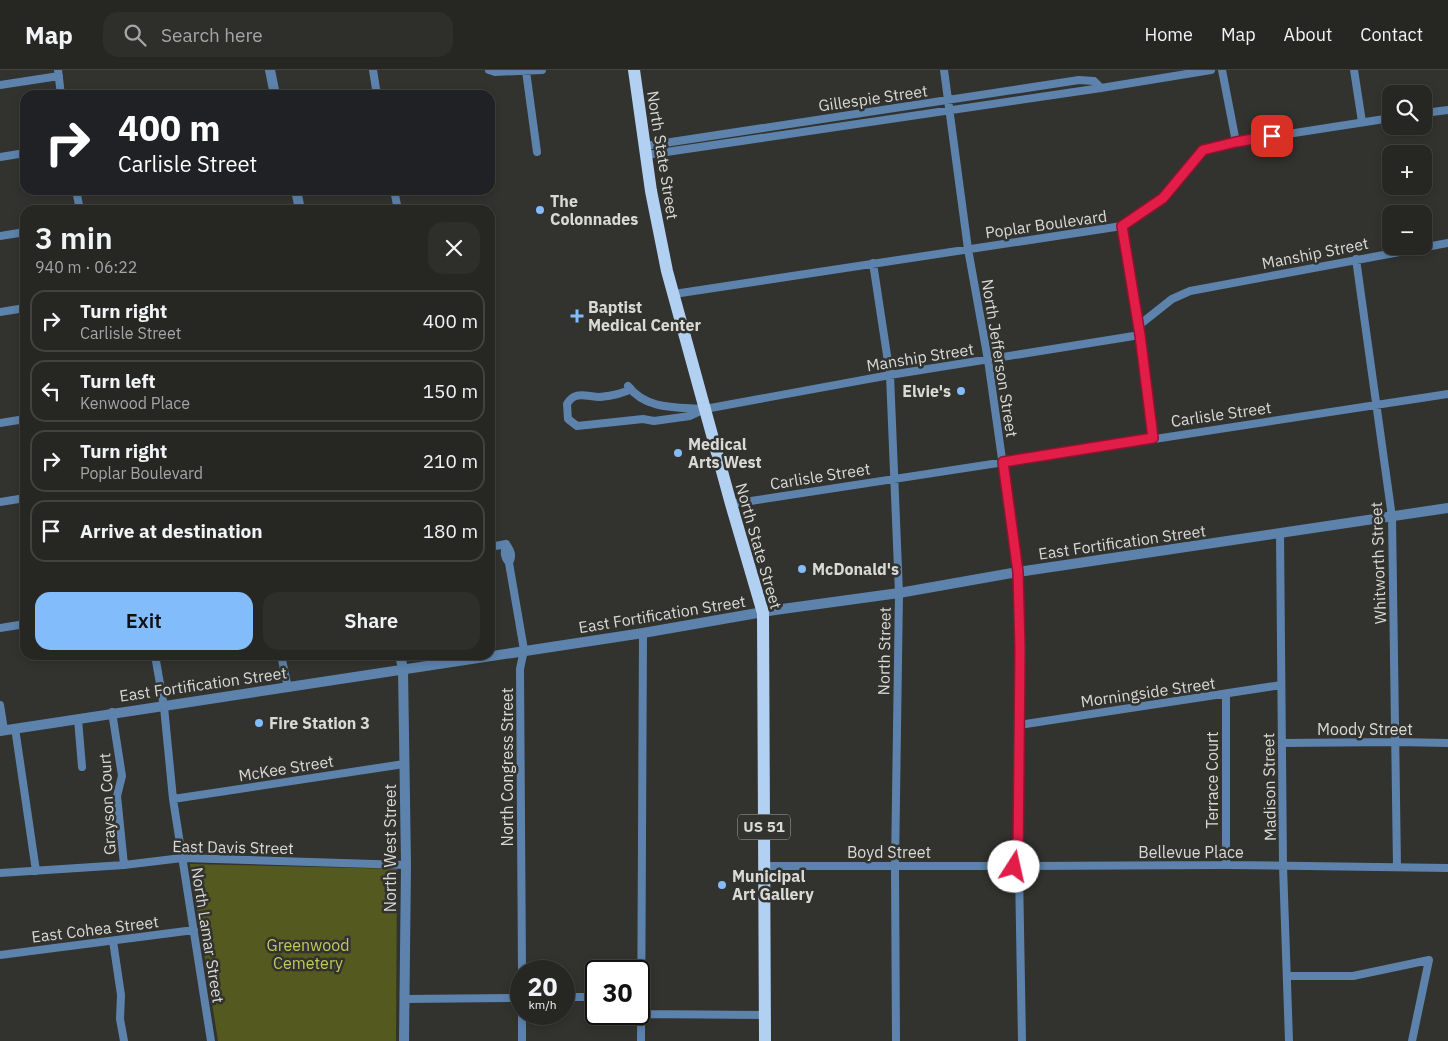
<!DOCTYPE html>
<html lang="en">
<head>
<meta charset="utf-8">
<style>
	body { margin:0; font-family:"IBM Plex Sans",sans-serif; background:#2e2e2b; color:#f1f3f6; height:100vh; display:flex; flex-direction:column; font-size:19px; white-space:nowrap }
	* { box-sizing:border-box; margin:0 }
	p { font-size:16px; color:#a4a5a6 }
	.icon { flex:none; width:28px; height:28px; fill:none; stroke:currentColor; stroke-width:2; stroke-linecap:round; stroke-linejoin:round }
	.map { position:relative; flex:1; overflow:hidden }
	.drawer { position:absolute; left:20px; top:135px; width:475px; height:455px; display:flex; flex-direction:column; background:#262623; border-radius:15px; box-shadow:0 2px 8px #0003,0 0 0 1px #424341 }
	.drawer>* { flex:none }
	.hud { position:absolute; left:20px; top:20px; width:475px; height:105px; border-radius:15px; box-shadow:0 2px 8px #0003,0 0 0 1px #424341; background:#202124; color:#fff; overflow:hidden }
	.controls { position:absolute; left:1382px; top:15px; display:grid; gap:10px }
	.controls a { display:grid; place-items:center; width:50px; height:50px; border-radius:10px; background:#262623; box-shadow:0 2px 8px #0003,0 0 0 1px #424341; font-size:25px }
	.speed { position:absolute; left:510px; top:890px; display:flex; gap:10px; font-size:25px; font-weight:700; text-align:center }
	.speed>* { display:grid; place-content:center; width:65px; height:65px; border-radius:50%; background:#262623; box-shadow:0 2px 8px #0003,0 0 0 1px #424341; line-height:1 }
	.speed small { font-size:12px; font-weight:400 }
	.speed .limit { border:2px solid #111; border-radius:8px; background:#fff; color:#111 }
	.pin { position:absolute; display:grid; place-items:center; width:42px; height:42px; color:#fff; margin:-21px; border-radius:10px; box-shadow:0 2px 8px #0006 }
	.me { position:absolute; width:55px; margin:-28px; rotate:10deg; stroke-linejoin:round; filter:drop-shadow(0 0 4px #0008) }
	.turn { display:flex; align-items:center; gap:18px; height:105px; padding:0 15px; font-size:22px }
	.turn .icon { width:65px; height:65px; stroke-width:2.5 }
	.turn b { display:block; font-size:35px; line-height:42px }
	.round { display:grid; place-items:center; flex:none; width:52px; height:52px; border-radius:15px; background:#2e2e2b }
	.summary { display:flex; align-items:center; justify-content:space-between; height:85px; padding:0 15px }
	h1 { font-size:30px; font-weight:600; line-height:38px }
	.button { display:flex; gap:10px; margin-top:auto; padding:10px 15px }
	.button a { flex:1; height:58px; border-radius:15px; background:#83bcfb; color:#111; font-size:20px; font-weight:600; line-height:58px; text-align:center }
	.button a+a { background:#2e2e2b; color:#f1f3f6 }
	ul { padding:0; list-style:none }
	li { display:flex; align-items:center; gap:15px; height:62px; margin:0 10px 8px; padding:0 5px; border:2px solid #424341; border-radius:15px }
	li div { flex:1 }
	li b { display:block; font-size:19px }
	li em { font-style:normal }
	header { display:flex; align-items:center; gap:30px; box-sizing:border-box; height:70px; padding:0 25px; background:#262623; border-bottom:1px solid #424341 }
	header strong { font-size:24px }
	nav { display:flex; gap:28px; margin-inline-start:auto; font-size:18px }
	.search { width:350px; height:45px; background:#2e2e2b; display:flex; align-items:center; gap:12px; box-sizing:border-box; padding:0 18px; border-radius:15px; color:#a4a5a6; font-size:19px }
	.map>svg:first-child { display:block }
</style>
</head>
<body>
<header>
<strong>Map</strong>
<div class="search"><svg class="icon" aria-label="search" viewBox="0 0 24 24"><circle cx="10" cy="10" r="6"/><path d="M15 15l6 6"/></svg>Search here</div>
<nav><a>Home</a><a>Map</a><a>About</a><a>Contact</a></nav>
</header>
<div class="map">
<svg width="1448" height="971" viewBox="0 0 1448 971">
	<rect width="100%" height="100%" fill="#32322f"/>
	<path fill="#54591f" d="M 190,794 L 397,799 L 396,971 L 218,971 Z"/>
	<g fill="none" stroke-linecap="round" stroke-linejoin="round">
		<path stroke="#5d83ac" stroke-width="8" d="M 58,0 L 61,25
			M 373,0 L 377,25
			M 489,0 L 495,2 L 542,0
			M 944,0 L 968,179 L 988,290 L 1018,502 L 1020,579 L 1018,791
			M 1222,0 L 1236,72
			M 1354,0 L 1362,52
			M 526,1 L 537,82
			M 0,15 L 59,6
			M 1424,43 L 1448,40
			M 645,76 L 1079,10 L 1094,11 L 1101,18
			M 646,85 L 1101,18 L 1211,0
			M 0,87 L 25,83
			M 76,120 L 80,140
			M 394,120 L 398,140
			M 1122,156 L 1140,265 L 1153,368
			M 0,166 L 25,162
			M 1356,189 L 1392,447 L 1397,797
			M 873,193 L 890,305 L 899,523 L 895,796 L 896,971
			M 674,224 L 1122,156 L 1163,127 L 1203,80 L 1236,72 L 1391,48
			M 0,242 L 25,238
			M 1138,256 L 1172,229 L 1190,221 L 1448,173
			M 628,316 C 646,340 677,337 703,339
			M 631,319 C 622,324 610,326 600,327 C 587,327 575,320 567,334 L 568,349 L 577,356 L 643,349 L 654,351 L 690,346 L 705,339 L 890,305 L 1140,265
			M 0,353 L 25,349
			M 0,432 L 25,428
			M 731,434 L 1448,324
			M 1280,463 L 1283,796 L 1289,971
			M 506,474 C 511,481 513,486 509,493 L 524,580 L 520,599 L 522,901
			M 506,474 C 504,483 504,487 509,493
			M 490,477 L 506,474
			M 0,558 L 25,554
			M 155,585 L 164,637 L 173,729 L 211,971
			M 281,585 L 288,618
			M 0,635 L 4,660
			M 112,642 L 122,706 L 117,726 L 124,795
			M 78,649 L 82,697
			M 1019,655 L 1281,615
			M 15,658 L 36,801
			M 1282,673 L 1396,672 L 1448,673
			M 173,729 L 404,694
			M 1226,795 L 1226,624
			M 764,796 L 1014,796
			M 1024,796 L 1226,795 L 1448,798
			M 1019,801 L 1022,971
			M 0,803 L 124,795 L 182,788 L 406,795
			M 113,871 L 121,925 L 120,949 L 124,971
			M 0,885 L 194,860
			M 1287,906 L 1353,906 L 1429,890 L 1412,971
			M 564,927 L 596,927
			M 404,929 L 521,928
			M 641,944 L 765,945
			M 522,971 L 522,944
			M 641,971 L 643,563"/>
		<path stroke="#5d83ac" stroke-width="10" d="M 270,0 L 275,25
			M 296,120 L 300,140
			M 400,585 L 403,599 L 406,795 L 404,971
			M 0,661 L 643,563 L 775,540 L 899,523 L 1018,502 L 1448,438"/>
		<path stroke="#b2d0f2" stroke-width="12" d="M 634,0 L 651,121 L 667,201 L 731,434 L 763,543 L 765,971"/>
	</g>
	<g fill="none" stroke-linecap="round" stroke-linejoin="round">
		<defs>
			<path id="route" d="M 1014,797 L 1015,792 L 1018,791 L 1020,579 L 1018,502 L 1003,392 L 1153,368 L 1140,265 L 1122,156 L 1163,128 L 1203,80 L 1236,72 L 1272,66"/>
		</defs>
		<use href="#route" stroke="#92132f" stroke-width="12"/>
		<use href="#route" stroke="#e11d48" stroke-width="9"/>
	</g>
	<g fill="#83bcfb" stroke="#32322f" stroke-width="2">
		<circle cx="540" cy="140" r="5"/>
		<path d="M574.5 238.5h5v5h5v5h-5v5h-5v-5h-5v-5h5z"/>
		<circle cx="961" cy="321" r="5"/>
		<circle cx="678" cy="383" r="5"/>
		<circle cx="802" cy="499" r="5"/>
		<circle cx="259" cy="653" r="5"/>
		<circle cx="722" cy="815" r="5"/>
	</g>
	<g text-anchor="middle" stroke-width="5" stroke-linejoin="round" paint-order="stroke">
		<rect fill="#32322f" stroke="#a7a7a5" stroke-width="1" x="738" y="744.5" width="52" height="25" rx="4"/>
		<g font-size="15" font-weight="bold" fill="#d9d9d7">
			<text x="764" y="762">US 51</text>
		</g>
		<g font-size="16" fill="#d9d9d7" stroke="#32322f">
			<text transform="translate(873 28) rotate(-8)" y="6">Gillespie Street</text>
			<text transform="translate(663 85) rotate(81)" y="6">North State Street</text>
			<text transform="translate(1046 154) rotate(-8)" y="6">Poplar Boulevard</text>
			<text transform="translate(1315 183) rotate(-11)" y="6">Manship Street</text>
			<text transform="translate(920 287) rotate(-9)" y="6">Manship Street</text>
			<text transform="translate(1000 288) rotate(81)" y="6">North Jefferson Street</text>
			<text transform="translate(1221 344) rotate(-8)" y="6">Carlisle Street</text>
			<text transform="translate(820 406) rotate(-9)" y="6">Carlisle Street</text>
			<text transform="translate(1122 472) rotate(-8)" y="6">East Fortification Street</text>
			<text transform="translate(759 476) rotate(74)" y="6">North State Street</text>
			<text transform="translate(1378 493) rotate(-92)" y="6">Whitworth Street</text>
			<text transform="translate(662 544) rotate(-9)" y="6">East Fortification Street</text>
			<text transform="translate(884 581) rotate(-89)" y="6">North Street</text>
			<text transform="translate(203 614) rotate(-8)" y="6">East Fortification Street</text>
			<text transform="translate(1148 622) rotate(-8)" y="6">Morningside Street</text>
			<text x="1365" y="665">Moody Street</text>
			<text transform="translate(507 697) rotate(-90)" y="6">North Congress Street</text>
			<text transform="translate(286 698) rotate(-9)" y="6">McKee Street</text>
			<text transform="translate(1212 710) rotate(-90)" y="6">Terrace Court</text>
			<text transform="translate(1269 717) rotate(-91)" y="6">Madison Street</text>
			<text transform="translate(107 734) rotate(-93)" y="6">Grayson Court</text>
			<text transform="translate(233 777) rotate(1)" y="6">East Davis Street</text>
			<text transform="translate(390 778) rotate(-90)" y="6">North West Street</text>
			<text x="889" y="788">Boyd Street</text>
			<text x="1191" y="788">Bellevue Place</text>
			<text transform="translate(95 859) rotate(-7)" y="6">East Cohea Street</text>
			<text transform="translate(208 865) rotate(81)" y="6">North Lamar Street</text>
		</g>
		<g font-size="16" font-weight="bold" fill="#d9d9d7" stroke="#32322f" text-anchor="start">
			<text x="550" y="137">The<tspan x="550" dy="18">Colonnades</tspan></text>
			<text x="588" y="243">Baptist<tspan x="588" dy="18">Medical Center</tspan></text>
			<text x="951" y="327" text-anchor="end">Elvie's</text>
			<text x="688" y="380">Medical<tspan x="688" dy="18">Arts West</tspan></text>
			<text x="812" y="505">McDonald's</text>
			<text x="269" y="659">Fire Station 3</text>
			<text x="732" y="812">Municipal<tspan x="732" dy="18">Art Gallery</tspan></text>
		</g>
		<g font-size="16" fill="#bfcb59" stroke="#32322f">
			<text x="308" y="881">Greenwood<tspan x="308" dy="18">Cemetery</tspan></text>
		</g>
	</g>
</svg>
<div class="controls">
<a><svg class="icon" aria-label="search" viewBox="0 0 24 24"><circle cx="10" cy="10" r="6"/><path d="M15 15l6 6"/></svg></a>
<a>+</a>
<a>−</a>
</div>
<div class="speed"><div>20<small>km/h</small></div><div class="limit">30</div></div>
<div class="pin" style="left:1272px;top:66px;background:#d93025"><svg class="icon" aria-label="arrive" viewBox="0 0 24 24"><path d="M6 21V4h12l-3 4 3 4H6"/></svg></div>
<svg class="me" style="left:1014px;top:797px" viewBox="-20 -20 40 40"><circle r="19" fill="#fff"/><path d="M0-13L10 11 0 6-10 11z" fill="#e11d48"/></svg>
<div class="hud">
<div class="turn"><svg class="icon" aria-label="right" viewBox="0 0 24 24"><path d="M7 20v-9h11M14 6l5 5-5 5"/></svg><div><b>400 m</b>Carlisle Street</div></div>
</div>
<section class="drawer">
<div class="summary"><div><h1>3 min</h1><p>940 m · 06:22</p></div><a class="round"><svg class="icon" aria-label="close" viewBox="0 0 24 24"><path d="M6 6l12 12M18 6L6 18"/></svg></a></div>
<ul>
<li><svg class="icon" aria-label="right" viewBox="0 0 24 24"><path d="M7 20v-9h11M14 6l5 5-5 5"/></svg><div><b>Turn right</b><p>Carlisle Street</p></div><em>400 m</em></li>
<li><svg class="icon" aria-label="left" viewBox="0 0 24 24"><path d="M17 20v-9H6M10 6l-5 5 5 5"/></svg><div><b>Turn left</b><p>Kenwood Place</p></div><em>150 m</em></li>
<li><svg class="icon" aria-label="right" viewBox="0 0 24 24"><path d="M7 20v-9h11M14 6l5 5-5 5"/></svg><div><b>Turn right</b><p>Poplar Boulevard</p></div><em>210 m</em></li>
<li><svg class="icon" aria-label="arrive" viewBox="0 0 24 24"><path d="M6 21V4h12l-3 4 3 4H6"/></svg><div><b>Arrive at destination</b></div><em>180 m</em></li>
</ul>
<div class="button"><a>Exit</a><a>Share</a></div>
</section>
</div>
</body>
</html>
